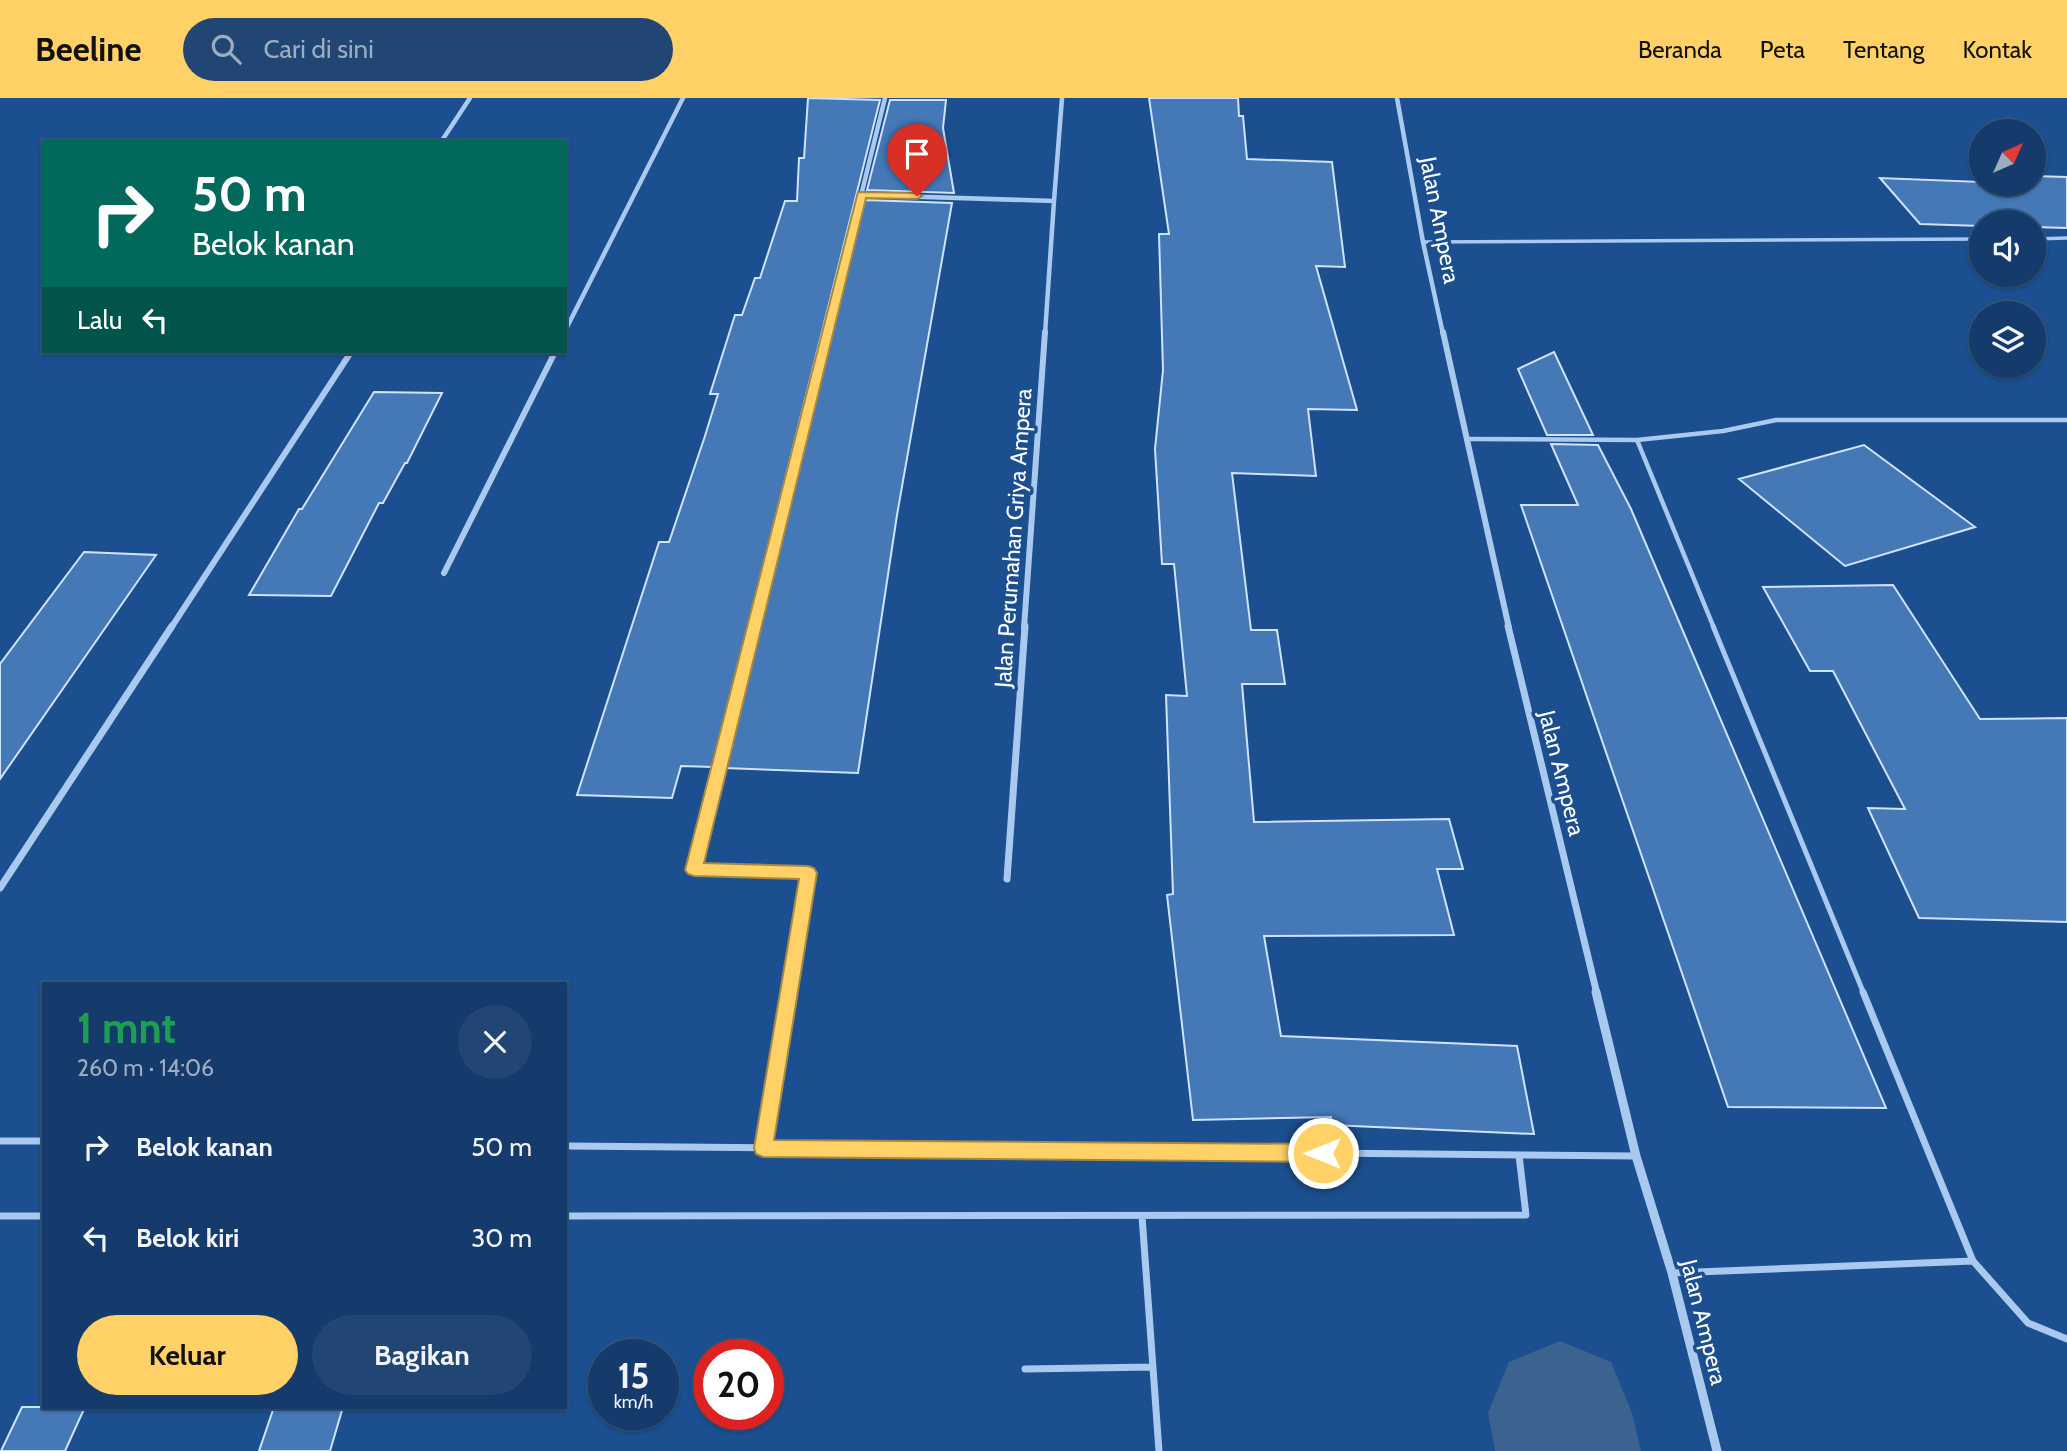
<!DOCTYPE html>
<html lang="id">
<head>
<meta charset="utf-8">
<style>
	body { margin:0; font-family:Cabin,sans-serif; background:#214673; color:#f1f3f6; height:100vh; display:flex; flex-direction:column; font-size:26px; white-space:nowrap }
	* { box-sizing:border-box; margin:0 }
	p { font-size:23px; color:#9dadc1 }
	.icon { flex:none; width:38px; height:38px; fill:none; stroke:currentColor; stroke-width:2; stroke-linecap:round; stroke-linejoin:round }
	.map { position:relative; flex:1; overflow:hidden }
	.details { position:absolute; left:42px; top:884px; width:525px; height:427px; display:flex; flex-direction:column; background:#143b6b; border-radius:0px; box-shadow:0 2px 5px #0004,0 0 0 2px #33557e }
	.details>* { flex:none }
	.guide { position:absolute; left:42px; top:42px; width:525px; height:214px; border-radius:0px; box-shadow:0 2px 5px #0004,0 0 0 2px #33557e; background:#00695c; color:#fff; overflow:hidden }
	.needle { width:46px; rotate:45deg }
	.tools { position:absolute; left:1969px; top:21px; display:grid; gap:14px }
	.tools a { display:grid; place-items:center; width:77px; height:77px; border-radius:50%; background:#143b6b; box-shadow:0 2px 5px #0004,0 0 0 2px #33557e; font-size:35px }
	.speed { position:absolute; left:588px; top:1241px; display:flex; gap:14px; font-size:35px; font-weight:700; text-align:center }
	.speed>* { display:grid; place-content:center; width:91px; height:91px; border-radius:50%; background:#143b6b; box-shadow:0 2px 5px #0004,0 0 0 2px #33557e; line-height:1 }
	.speed small { font-size:18px; font-weight:400 }
	.speed .limit { border:10px solid #d22; background:#fff; color:#111 }
	.pin { position:absolute; display:grid; place-items:center; width:60px; height:60px; color:#fff; margin:-72px -30px; border-radius:50% 50% 50% 0; rotate:-45deg; box-shadow:0 0 7px #0007 }
	.pin .icon { rotate:45deg }
	.me { position:absolute; width:77px; margin:-38px; rotate:270deg; stroke-linejoin:round; filter:drop-shadow(0 0 5px #0008) }
	.turn { display:flex; align-items:center; gap:24px; height:147px; padding:0 35px; font-size:32px }
	.turn .icon { width:91px; height:91px; stroke-width:2.5 }
	.turn b { display:block; font-size:49px; line-height:60px }
	.then { display:flex; align-items:center; height:66px; padding:0 35px; background:#0003; gap:14px; font-size:26px }
	.round { display:grid; place-items:center; flex:none; width:74px; height:74px; border-radius:37px; background:#214673 }
	.overview { display:flex; align-items:center; justify-content:space-between; height:119px; padding:0 35px }
	h1 { font-size:42px; font-weight:800; line-height:52px; color:#1e9e55 }
	.cta { display:flex; gap:14px; margin-top:auto; padding:14px 35px }
	.cta a { flex:1; height:80px; border-radius:42px; background:#ffd166; color:#111; font-size:28px; font-weight:800; line-height:80px; text-align:center }
	.cta a+a { background:#214673; color:#f1f3f6 }
	ul { padding:0; list-style:none }
	li { display:flex; align-items:center; gap:21px; height:91px; padding:0 35px }
	li div { flex:1 }
	li b { display:block; font-size:26px }
	li em { font-style:normal }
	header { display:flex; align-items:center; gap:42px; box-sizing:border-box; height:98px; padding:0 35px; background:#ffd166; color:#111 }
	header strong { font-size:33px }
	nav { display:flex; gap:38px; margin-inline-start:auto; font-size:24px }
	.search { width:490px; height:63px; background:#214673; display:flex; align-items:center; gap:18px; box-sizing:border-box; padding:0 24px; border-radius:38px; color:#9dadc1; font-size:26px }
	.map>svg:first-child { display:block }
</style>
</head>
<body>
<header>
<strong>Beeline</strong>
<div class="search"><svg class="icon" aria-label="search" viewBox="0 0 24 24"><circle cx="10" cy="10" r="6"/><path d="M15 15l6 6"/></svg>Cari di sini</div>
<nav><a>Beranda</a><a>Peta</a><a>Tentang</a><a>Kontak</a></nav>
</header>
<div class="map">
<svg width="2067" height="1353" viewBox="0 0 2067 1353">
	<rect width="100%" height="100%" fill="#1b4f8f"/>
	<g fill="none" stroke-linecap="round" stroke-linejoin="round">
		<path fill="#3c6290" fill-rule="evenodd" d="M 1560,1243 L 1611,1264 L 1632,1315 L 1641,1353 L 1495,1353 L 1488,1315 L 1509,1264 Z"/>
	</g>
	<path fill="#4478b7" stroke="#cfe3fa" stroke-width="2" d="M 808,0 L 880,2 L 713,669 L 681,668 L 672,700 L 577,697 L 659,444 L 669,444 L 704,341 L 718,296 L 710,296 L 735,217 L 742,217 L 755,180 L 760,180 L 785,103 L 797,103 L 799,60 L 804,60 Z
		M 1149,0 L 1238,0 L 1239,18 L 1243,18 L 1247,61 L 1332,64 L 1345,169 L 1316,168 L 1357,312 L 1308,311 L 1316,378 L 1232,375 L 1251,532 L 1277,532 L 1285,586 L 1242,586 L 1254,724 L 1449,721 L 1463,771 L 1437,771 L 1454,837 L 1264,838 L 1281,938 L 1517,948 L 1534,1036 L 1331,1027 L 1331,1019 L 1193,1022 L 1167,797 L 1173,796 L 1166,597 L 1187,598 L 1174,466 L 1162,466 L 1155,351 L 1163,272 L 1159,136 L 1169,136 Z
		M 890,2 L 946,2 L 943,30 L 954,95 L 867,92 Z
		M 1974,77 L 1981,77 L 1981,86 L 2034,86 L 2034,78 L 2067,79 L 2067,130 L 2034,129 L 2034,124 L 1981,124 L 1981,128 L 1920,126 L 1880,80 L 1980,84 Z
		M 865,102 L 952,105 L 897,417 L 858,675 L 725,670 Z
		M 1554,254 L 1593,337 L 1547,337 L 1518,271 Z
		M 374,294 L 442,295 L 407,365 L 405,365 L 383,405 L 379,405 L 331,498 L 249,497 L 299,411 L 302,411 Z
		M 1551,346 L 1598,347 L 1631,411 L 1886,1010 L 1728,1009 L 1521,407 L 1578,407 Z
		M 1864,347 L 1975,429 L 1845,468 L 1739,381 Z
		M 84,454 L 156,457 L 0,681 L 0,566 Z
		M 1893,487 L 1980,621 L 2067,620 L 2067,824 L 1919,820 L 1868,710 L 1905,711 L 1833,573 L 1810,573 L 1763,489 Z
		M 22,1309 L 85,1309 L 65,1353 L 1,1353 Z
		M 274,1309 L 343,1309 L 330,1353 L 259,1353 Z"/>
	<g fill="none" stroke-linecap="round" stroke-linejoin="round">
		<path stroke="#a9c9ee" stroke-width="3.5" d="M 2034,141 L 2067,140
			M 1423,144 L 1981,141"/>
		<path stroke="#a9c9ee" stroke-width="4.5" d="M 1467,341 L 1637,342 L 1723,333 L 1776,322 L 2067,322
			M 1637,342 L 1714,530"/>
		<path stroke="#a9c9ee" stroke-width="5" d="M 1713,528 L 1864,896"/>
		<path stroke="#a9c9ee" stroke-width="7" d="M 1863,894 L 1973,1163
			M 0,1043 L 44,1043
			M 565,1048 L 1636,1058
			M 0,1118 L 44,1118
			M 565,1118 L 1526,1117 L 1519,1057
			M 1142,1118 L 1159,1353
			M 1672,1175 L 1973,1163 L 2028,1225 L 2067,1241
			M 1025,1271 L 1153,1269"/>
		<path stroke="#a9c9ee" stroke-width="4.5" d="M 1397,0 L 1423,144 L 1443,236
			M 441,44 L 470,0
			M 862,97 L 1054,103 L 1062,0
			M 565,233 L 683,0
			M 827,236 L 885,0
			M 1045,236 L 1054,103"/>
		<path stroke="#a9c9ee" stroke-width="6" d="M 1443,234 L 1509,530
			M 444,475 L 555,254
			M 171,530 L 351,254
			M 754,530 L 827,234
			M 1024,530 L 1045,234"/>
		<path stroke="#a9c9ee" stroke-width="7" d="M 754,528 L 694,772 L 808,775 L 788,896
			M 1508,528 L 1597,896
			M 1007,781 L 1025,528
			M 0,790 L 172,528"/>
		<path stroke="#a9c9ee" stroke-width="9" d="M 1596,894 L 1636,1058 L 1672,1175 L 1717,1353
			M 763,1050 L 788,894"/>
	</g>
	<path fill="#ffd166" stroke="#a68842" stroke-width="2" d="M 858,94 L 917,95 L 922,98 L 917,101 L 866,100 L 704,765 L 808,768 L 814,770 L 817,775 L 774,1042 L 1323,1046 L 1330,1049 L 1333,1055 L 1330,1061 L 1323,1064 L 763,1059 L 756,1056 L 754,1050 L 799,781 L 694,778 L 688,776 L 685,772 Z"/>
	<g text-anchor="middle" stroke-width="7" stroke-linejoin="round" paint-order="stroke">
		<g font-size="23" fill="#fff" stroke="#1b4f8f">
			<text transform="translate(1440 122) rotate(79)" y="8">Jalan Ampera</text>
			<text transform="translate(1013 440) rotate(-86)" y="8">Jalan Perumahan Griya Ampera</text>
			<text transform="translate(1562 675) rotate(76)" y="8">Jalan Ampera</text>
			<text transform="translate(1704 1224) rotate(76)" y="8">Jalan Ampera</text>
		</g>
	</g>
</svg>
<div class="tools">
<a><svg class="needle" viewBox="-14 -14 28 28"><path d="M0-13l5 13h-10z" fill="#e53935"/><path d="M0 13l5-13h-10z" fill="#9dadc1"/></svg></a>
<a><svg class="icon" aria-label="sound" viewBox="0 0 24 24"><path d="M4 9h4l5-4v14l-5-4H4zM17 9q2 3 0 6"/></svg></a>
<a><svg class="icon" aria-label="layers" viewBox="0 0 24 24"><path d="M12 4l9 5-9 5-9-5zM3 14l9 5 9-5"/></svg></a>
</div>
<div class="speed"><div>15<small>km/h</small></div><div class="limit">20</div></div>
<div class="pin" style="left:917px;top:98px;background:#d93025"><svg class="icon" aria-label="arrive" viewBox="0 0 24 24"><path d="M6 21V4h12l-3 4 3 4H6"/></svg></div>
<svg class="me" style="left:1323px;top:1055px" viewBox="-20 -20 40 40"><circle r="17" fill="#ffd166" stroke="#fff" stroke-width="3"/><path d="M0-11L8 9 0 5-8 9z" fill="#fff"/></svg>
<div class="guide">
<div class="turn"><svg class="icon" aria-label="right" viewBox="0 0 24 24"><path d="M7 20v-9h11M14 6l5 5-5 5"/></svg><div><b>50 m</b>Belok kanan</div></div>
<div class="then">Lalu<svg class="icon" aria-label="left" viewBox="0 0 24 24"><path d="M17 20v-9H6M10 6l-5 5 5 5"/></svg></div>
</div>
<section class="details">
<div class="overview"><div><h1>1 mnt</h1><p>260 m · 14:06</p></div><a class="round"><svg class="icon" aria-label="close" viewBox="0 0 24 24"><path d="M6 6l12 12M18 6L6 18"/></svg></a></div>
<ul>
<li><svg class="icon" aria-label="right" viewBox="0 0 24 24"><path d="M7 20v-9h11M14 6l5 5-5 5"/></svg><div><b>Belok kanan</b></div><em>50 m</em></li>
<li><svg class="icon" aria-label="left" viewBox="0 0 24 24"><path d="M17 20v-9H6M10 6l-5 5 5 5"/></svg><div><b>Belok kiri</b></div><em>30 m</em></li>
</ul>
<div class="cta"><a>Keluar</a><a>Bagikan</a></div>
</section>
</div>
</body>
</html>
